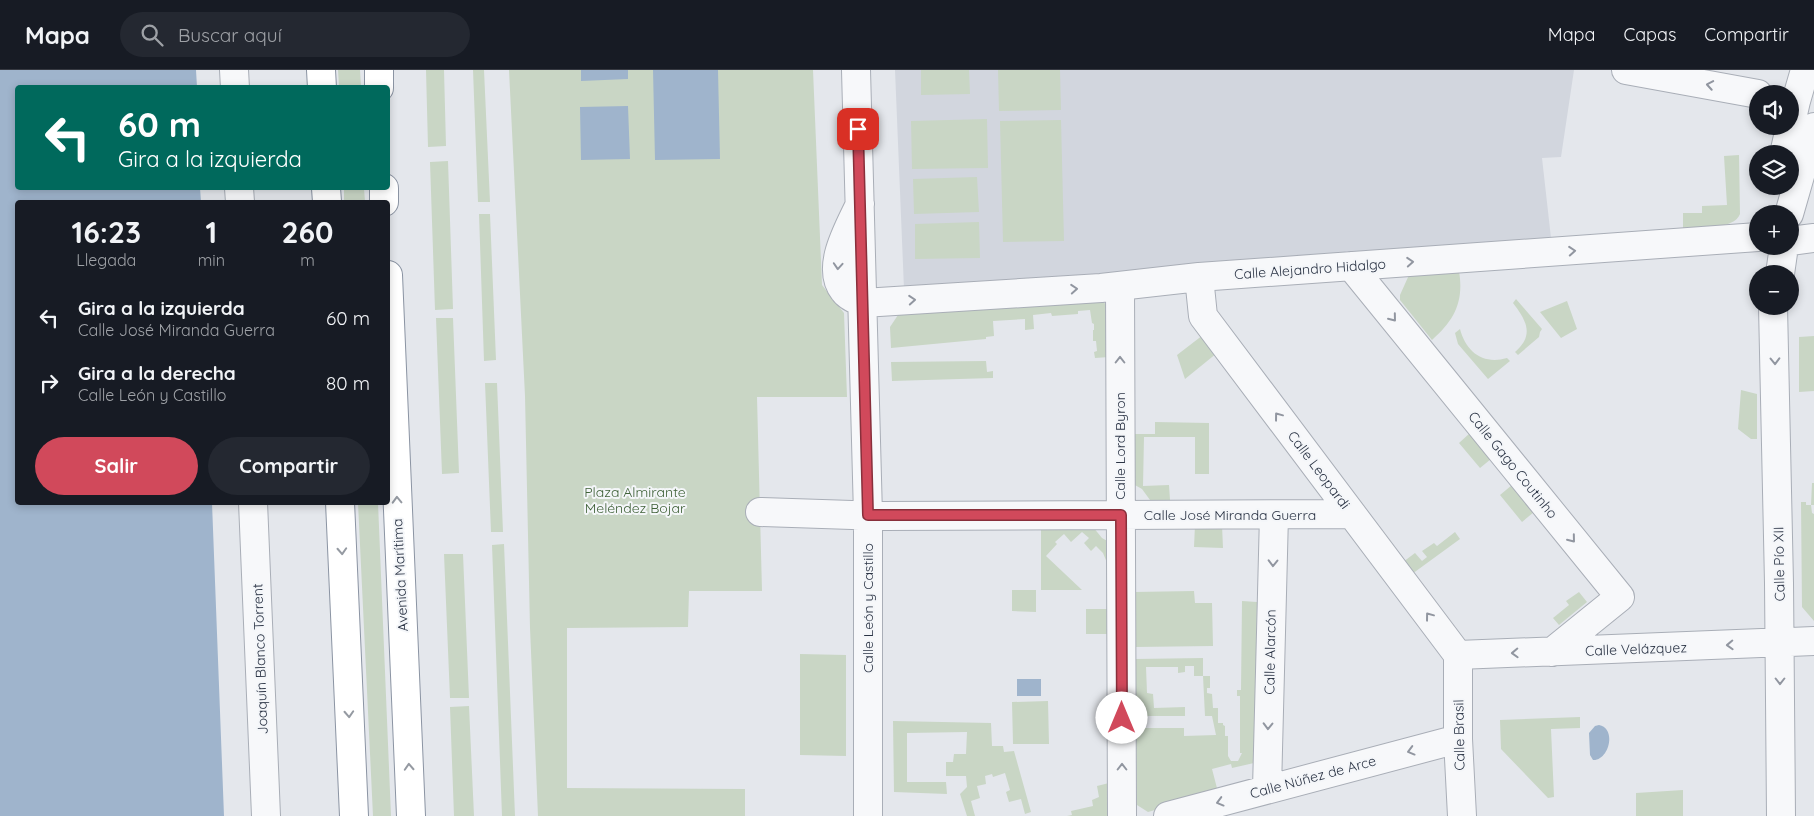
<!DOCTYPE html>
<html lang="es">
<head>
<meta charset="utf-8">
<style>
	body { margin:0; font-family:Quicksand,sans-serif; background:#242831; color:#f1f3f6; height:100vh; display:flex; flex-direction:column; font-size:19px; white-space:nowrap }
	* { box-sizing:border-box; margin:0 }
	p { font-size:16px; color:#9ea1a6 }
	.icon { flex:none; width:28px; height:28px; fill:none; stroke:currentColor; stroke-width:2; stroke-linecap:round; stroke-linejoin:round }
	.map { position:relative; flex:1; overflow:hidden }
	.sheet { position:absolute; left:15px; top:130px; width:375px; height:305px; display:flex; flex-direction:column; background:#171b24; border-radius:5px; box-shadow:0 2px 8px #0003 }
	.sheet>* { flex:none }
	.top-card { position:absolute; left:15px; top:15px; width:375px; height:105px; border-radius:5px; box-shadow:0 2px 8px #0003; background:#00695c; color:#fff; overflow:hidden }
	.controls { position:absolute; left:1749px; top:15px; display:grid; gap:10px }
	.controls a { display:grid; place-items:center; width:50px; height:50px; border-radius:50%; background:#171b24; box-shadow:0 2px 8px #0003; font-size:25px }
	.pin { position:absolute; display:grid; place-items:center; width:42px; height:42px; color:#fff; margin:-21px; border-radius:10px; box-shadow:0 2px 8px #0006 }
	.me { position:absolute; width:55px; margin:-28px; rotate:0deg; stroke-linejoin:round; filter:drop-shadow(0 0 4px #0008) }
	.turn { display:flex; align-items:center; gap:18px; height:105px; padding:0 20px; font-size:22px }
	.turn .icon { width:65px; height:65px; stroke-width:2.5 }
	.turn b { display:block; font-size:35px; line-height:42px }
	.eta { display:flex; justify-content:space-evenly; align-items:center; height:85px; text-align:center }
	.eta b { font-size:30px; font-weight:700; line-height:35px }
	.cta { display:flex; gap:10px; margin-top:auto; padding:10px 20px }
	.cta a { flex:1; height:58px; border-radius:30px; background:#d1495b; color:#fff; font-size:20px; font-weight:700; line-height:58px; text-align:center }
	.cta a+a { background:#242831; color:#f1f3f6 }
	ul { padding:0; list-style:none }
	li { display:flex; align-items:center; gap:15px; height:65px; padding:0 20px }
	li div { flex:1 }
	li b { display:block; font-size:19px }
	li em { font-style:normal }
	header { display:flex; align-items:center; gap:30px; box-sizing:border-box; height:70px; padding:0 25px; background:#171b24; border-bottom:1px solid #363941 }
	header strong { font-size:24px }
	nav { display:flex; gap:28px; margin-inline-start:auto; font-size:18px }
	.search { width:350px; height:45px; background:#242831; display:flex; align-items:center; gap:12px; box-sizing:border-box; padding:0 18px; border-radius:28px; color:#9ea1a6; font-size:19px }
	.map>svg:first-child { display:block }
</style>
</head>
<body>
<header>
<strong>Mapa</strong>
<div class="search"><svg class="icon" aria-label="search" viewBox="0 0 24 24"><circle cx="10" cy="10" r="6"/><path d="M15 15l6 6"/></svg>Buscar aquí</div>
<nav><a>Mapa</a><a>Capas</a><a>Compartir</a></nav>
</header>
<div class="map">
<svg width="1814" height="746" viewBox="0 0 1814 746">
	<rect width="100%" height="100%" fill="#e4e7ec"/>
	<path fill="#d2d6de" d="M 895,0 L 1574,0 L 1561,87 L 1542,88 L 1551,168 L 904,219 Z"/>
	<path fill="#c9d6c5" d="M 338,0 L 360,0 L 361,17 L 339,17 Z
		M 426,0 L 444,0 L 446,76 L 428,77 Z
		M 473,0 L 484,0 L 490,132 L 478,132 Z
		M 509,0 L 813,0 L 822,215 L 844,243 L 847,327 L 757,327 L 762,521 L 689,521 L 688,557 L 567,558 L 567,718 L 745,719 L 745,746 L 538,746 L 530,558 L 525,326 Z
		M 921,0 L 969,0 L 970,24 L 921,25 Z
		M 998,0 L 1060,0 L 1061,40 L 999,41 Z
		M 987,49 L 988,98 L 912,99 L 911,51 Z
		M 1061,50 L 1064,171 L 1003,172 L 1000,51 Z
		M 1739,85 L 1740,144 C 1734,160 1699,157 1683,158 L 1683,143 L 1702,143 L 1702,136 L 1727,135 L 1724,86 Z
		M 448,91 L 453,239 L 435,240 L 430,92 Z
		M 977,107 L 979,142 L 914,144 L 913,109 Z
		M 344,118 L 364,118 L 365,132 L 344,132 Z
		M 479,144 L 490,144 L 496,290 L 484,291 Z
		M 979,152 L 980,188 L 915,189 L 915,154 Z
		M 1459,201 C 1464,231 1455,250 1432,270 L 1400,230 L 1400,225 L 1409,205 Z
		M 1100,228 L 1109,238 L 1109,287 L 1095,288 L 1094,282 L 1097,281 L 1096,271 L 1093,271 L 1093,260 L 1094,260 L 1094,254 L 1092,253 L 1090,240 L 1078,241 L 1078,244 L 1052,246 L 1051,243 L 1033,245 L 1034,259 L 1025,260 L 1025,249 L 993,251 L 994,266 L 986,267 L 986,269 L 891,278 L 890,257 L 898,245 Z
		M 1516,229 L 1542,259 L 1540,262 L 1539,267 L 1518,285 L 1515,282 C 1535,265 1526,250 1513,233 Z
		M 1567,231 L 1577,259 L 1561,268 L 1540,242 Z
		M 436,248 L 453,248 L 459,403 L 442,404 Z
		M 1460,259 C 1466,282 1483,295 1507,288 L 1510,291 L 1488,309 L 1458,274 L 1455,263 Z
		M 1203,265 L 1217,283 L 1185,309 L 1177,285 Z
		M 1814,266 L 1814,321 L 1799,322 L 1799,267 Z
		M 986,291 L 987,302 L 993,301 L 993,308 L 892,311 L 891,292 Z
		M 485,313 L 497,313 L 503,462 L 491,462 Z
		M 1741,320 L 1757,324 L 1757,369 L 1751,369 L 1738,359 Z
		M 1155,352 L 1209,353 L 1209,404 L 1195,404 L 1195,367 L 1144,367 L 1143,416 L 1169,415 L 1170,430 L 1150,430 L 1142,419 L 1133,414 L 1132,364 L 1155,364 Z
		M 1470,363 L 1491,389 L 1480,398 L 1459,373 Z
		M 1812,413 L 1814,413 L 1814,435 L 1811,435 L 1812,443 L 1814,444 L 1814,551 L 1802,537 L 1801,432 L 1806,432 L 1806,435 L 1811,435 Z
		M 1512,415 L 1534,442 L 1522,452 L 1500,425 Z
		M 358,433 L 378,433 L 391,746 L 373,746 Z
		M 1195,455 L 1222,455 L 1223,478 L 1194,477 Z
		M 1041,456 L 1093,457 L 1102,468 L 1111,473 L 1112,505 L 1103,483 L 1096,476 L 1091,481 L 1084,473 L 1089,468 L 1082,462 L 1071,472 L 1064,464 L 1055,472 L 1057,474 L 1046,486 L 1082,520 L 1041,520 Z
		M 1455,462 L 1460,469 L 1412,504 L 1403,492 L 1415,483 L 1422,491 L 1427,487 L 1422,481 L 1434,473 L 1437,476 Z
		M 504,474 L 515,746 L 502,746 L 492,475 Z
		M 444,484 L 463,484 L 469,628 L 450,628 Z
		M 1012,520 L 1036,520 L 1036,542 L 1012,541 Z
		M 1194,521 L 1195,533 L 1212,533 L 1213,576 L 1135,577 L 1134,522 Z
		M 1579,522 L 1587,532 L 1559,555 L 1553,548 L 1569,535 L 1566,531 Z
		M 1242,531 L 1257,532 L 1254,693 L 1232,698 L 1231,694 L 1212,699 L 1218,722 L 1148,742 L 1137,735 L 1136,658 L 1184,658 L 1184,666 L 1216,665 L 1212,646 L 1205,646 L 1203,606 L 1194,606 L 1194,596 L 1185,596 L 1185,602 L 1178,603 L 1178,597 L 1146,597 L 1147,623 L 1153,624 L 1154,638 L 1185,637 L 1185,646 L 1135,646 L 1135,589 L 1203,588 L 1203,606 L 1210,606 L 1210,618 L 1207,618 L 1207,623 L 1212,624 L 1213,638 L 1218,638 L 1218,653 L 1223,653 L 1223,655 L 1225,656 L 1225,666 L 1228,666 L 1228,686 L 1231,691 L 1238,691 L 1242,683 L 1240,683 L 1240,626 L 1237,626 L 1237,620 L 1241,620 Z
		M 1086,539 L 1112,539 L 1112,564 L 1086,564 Z
		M 800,584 L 846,585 L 846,686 L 800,685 Z
		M 1048,631 L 1049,674 L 1013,674 L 1012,632 Z
		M 469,636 L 474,746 L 454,746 L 450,637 Z
		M 1580,647 L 1580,658 L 1551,659 L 1554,727 L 1548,728 L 1501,679 L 1500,650 Z
		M 893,651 L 991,653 L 992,676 L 1003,676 L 1004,682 L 1014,681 L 1031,742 L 1025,744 L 1021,729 L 1009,732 L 1006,722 L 1010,720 L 1005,703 L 993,707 L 992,704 L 985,706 L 986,714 L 977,716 L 980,728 L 971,731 L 975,746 L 967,746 L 960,724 L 967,717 L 966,706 L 946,706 L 946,692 L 953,692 L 954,684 L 966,684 L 967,662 L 907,663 L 907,712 L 946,712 L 947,724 L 894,722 Z
		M 1113,712 L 1113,738 L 1107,746 L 1067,746 L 1072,745 L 1071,741 L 1093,736 L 1092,730 L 1099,727 L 1097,716 Z
		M 1683,720 L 1683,746 L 1636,746 L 1636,723 Z"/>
	<path fill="#9fb4cc" d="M 0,0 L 196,0 L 197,17 L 18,18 L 18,118 L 200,118 L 201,132 L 18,132 L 18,432 L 212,433 L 224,746 L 0,746 Z
		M 581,0 L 628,0 L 628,9 L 581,11 Z
		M 653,0 L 718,0 L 720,89 L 655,90 Z
		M 628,36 L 630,89 L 581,90 L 580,37 Z
		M 1017,609 L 1041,609 L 1041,626 L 1017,626 Z
		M 1599,655 C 1617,658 1609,691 1593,690 L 1590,685 L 1589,663 L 1595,656 Z"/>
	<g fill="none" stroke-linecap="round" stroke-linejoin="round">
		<defs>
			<path id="minor" d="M 234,0 L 235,18
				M 856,0 L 868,445 L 868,746
				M 1626,0 L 1758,24
				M 1784,84 L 1796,31 L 1805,0
				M 239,118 L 240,132
				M 860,134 C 849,158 825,197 844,221 C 848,227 857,230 863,233 L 1101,218 L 1199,207 L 1758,167
				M 1789,144 L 1814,57
				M 1790,171 L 1814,168
				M 1351,196 L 1620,527 L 1552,582
				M 1780,204 L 1784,176
				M 1199,207 L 1203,246 L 1458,585
				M 1120,216 L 1122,746
				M 1773,236 L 1779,513 L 1781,746
				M 253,432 L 266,746
				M 760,442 L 882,446 L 1352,444
				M 1458,585 L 1814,571
				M 1458,585 L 1458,669 L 1462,746
				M 1267,719 L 1274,445
				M 1168,746 L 1458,669"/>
			<path id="highway" d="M 321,0 L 322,18
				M 379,0 L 379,18
				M 326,118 L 327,132
				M 384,118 L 384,132
				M 388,205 L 411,746
				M 340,432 L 354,746"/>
		</defs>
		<use href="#minor" stroke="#a9aeb7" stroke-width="30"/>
		<use href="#highway" stroke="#8b94a3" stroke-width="30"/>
		<use href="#minor" stroke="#f7f8fa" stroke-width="28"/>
		<use href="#highway" stroke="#fff" stroke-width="28"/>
	</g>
	<defs><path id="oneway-chevron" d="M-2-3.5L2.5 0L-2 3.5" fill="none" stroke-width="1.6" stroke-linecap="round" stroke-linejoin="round" transform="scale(1.25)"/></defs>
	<g stroke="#9196a0">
		<use href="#oneway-chevron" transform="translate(1710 15) rotate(-170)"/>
		<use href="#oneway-chevron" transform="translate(1572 181) rotate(-4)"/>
		<use href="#oneway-chevron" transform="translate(1410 192) rotate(-4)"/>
		<use href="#oneway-chevron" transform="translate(838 196) rotate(94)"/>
		<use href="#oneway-chevron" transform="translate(1074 219) rotate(-4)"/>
		<use href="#oneway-chevron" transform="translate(912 230) rotate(-4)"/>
		<use href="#oneway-chevron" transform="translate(1393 248) rotate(51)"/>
		<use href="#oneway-chevron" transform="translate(1120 290) rotate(-90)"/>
		<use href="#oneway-chevron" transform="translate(1775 291) rotate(89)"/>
		<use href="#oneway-chevron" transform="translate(1278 346) rotate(-127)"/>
		<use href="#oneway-chevron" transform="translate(1572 469) rotate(51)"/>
		<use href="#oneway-chevron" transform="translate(1273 493) rotate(91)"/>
		<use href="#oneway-chevron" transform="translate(1429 546) rotate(-127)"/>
		<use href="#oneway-chevron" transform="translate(1730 575) rotate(178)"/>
		<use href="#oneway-chevron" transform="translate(1515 583) rotate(178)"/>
		<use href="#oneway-chevron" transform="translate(1780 611) rotate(90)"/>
		<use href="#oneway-chevron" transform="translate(1268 656) rotate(91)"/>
		<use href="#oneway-chevron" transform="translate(1411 681) rotate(165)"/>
		<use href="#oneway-chevron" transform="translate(1122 697) rotate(-90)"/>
		<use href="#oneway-chevron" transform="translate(1220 732) rotate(165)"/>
	</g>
	<g stroke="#959aa2">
		<use href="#oneway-chevron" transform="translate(397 430) rotate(-92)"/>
		<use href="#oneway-chevron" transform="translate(342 481) rotate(87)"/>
		<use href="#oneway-chevron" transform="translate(349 644) rotate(87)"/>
		<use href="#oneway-chevron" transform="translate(409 697) rotate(-93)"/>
	</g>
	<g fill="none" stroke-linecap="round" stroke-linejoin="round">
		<defs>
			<path id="route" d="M 858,59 L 868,445 L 1121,445 L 1122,648"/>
		</defs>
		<use href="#route" stroke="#882f3b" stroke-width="12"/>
		<use href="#route" stroke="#d1495b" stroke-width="9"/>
	</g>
	<g text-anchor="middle" stroke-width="4" stroke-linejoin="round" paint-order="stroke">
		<g font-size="14" fill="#2b3445" stroke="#f4f6f9">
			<text transform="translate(1310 199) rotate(-4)" y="5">Calle Alejandro Hidalgo</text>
			<text transform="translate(1120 376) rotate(-90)" y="5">Calle Lord Byron</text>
			<text transform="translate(1513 395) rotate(51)" y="5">Calle Gago Coutinho</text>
			<text transform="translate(1319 400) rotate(53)" y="5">Calle Leopardi</text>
			<text x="1230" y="450">Calle José Miranda Guerra</text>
			<text transform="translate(1779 494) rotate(-91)" y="5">Calle Pío XII</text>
			<text transform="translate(400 505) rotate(-93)" y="5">Avenida Marítima</text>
			<text transform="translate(868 538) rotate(-90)" y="5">Calle León y Castillo</text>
			<text transform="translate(1636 579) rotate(-2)" y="5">Calle Velázquez</text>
			<text transform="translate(1270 582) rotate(-89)" y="5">Calle Alarcón</text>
			<text transform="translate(260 589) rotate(-92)" y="5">Joaquín Blanco Torrent</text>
			<text transform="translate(1459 665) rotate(-91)" y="5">Calle Brasil</text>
			<text transform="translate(1313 707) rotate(-15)" y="5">Calle Núñez de Arce</text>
		</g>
		<g font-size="14" fill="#3f6138" stroke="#f4f6f9">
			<text x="635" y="427">Plaza Almirante<tspan x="635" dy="16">Meléndez Bojar</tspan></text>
		</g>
	</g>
</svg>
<div class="controls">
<a><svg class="icon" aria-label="sound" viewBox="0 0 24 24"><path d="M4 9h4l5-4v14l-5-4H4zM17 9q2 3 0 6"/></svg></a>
<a><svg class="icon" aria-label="layers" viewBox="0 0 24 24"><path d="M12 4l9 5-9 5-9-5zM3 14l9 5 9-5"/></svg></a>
<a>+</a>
<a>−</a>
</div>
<div class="pin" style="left:858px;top:59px;background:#d93025"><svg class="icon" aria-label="arrive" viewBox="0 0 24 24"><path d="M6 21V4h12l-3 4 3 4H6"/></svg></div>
<svg class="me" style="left:1122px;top:648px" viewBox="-20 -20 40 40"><circle r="19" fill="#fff"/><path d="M0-13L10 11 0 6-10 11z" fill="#d1495b"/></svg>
<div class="top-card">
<div class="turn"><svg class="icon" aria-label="left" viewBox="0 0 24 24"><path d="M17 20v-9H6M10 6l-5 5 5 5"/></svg><div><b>60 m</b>Gira a la izquierda</div></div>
</div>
<section class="sheet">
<div class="eta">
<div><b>16:23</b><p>Llegada</p></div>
<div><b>1</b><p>min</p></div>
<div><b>260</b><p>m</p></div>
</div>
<ul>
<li><svg class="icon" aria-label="left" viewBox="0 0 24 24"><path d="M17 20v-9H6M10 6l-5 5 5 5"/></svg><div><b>Gira a la izquierda</b><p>Calle José Miranda Guerra</p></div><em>60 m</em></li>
<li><svg class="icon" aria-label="right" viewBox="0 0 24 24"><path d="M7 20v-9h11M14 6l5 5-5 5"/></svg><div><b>Gira a la derecha</b><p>Calle León y Castillo</p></div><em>80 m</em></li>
</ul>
<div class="cta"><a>Salir</a><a>Compartir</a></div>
</section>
</div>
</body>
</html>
